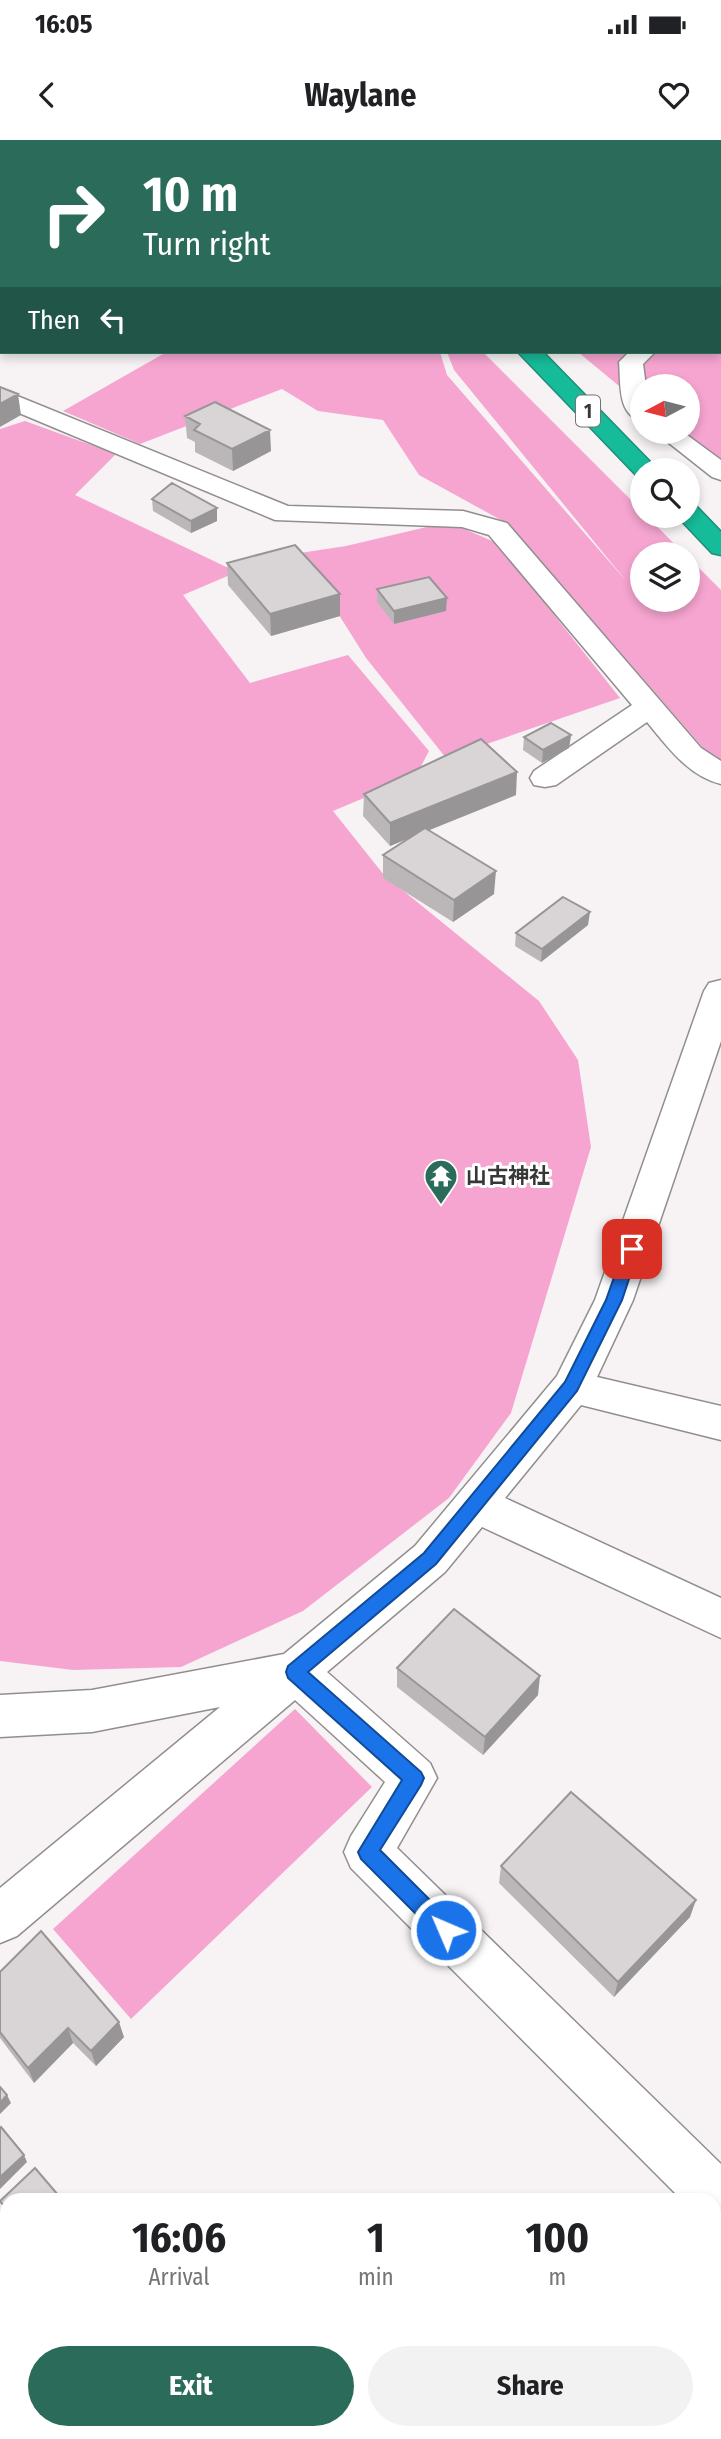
<!DOCTYPE html>
<html lang="en">
<head>
<meta charset="utf-8">
<style>
	body { margin:0; font-family:"Fira Sans Condensed","Noto Sans JP",sans-serif; background:#f2f2f2; color:#202124; height:100vh; display:flex; flex-direction:column; font-size:26px; white-space:nowrap }
	* { box-sizing:border-box; margin:0 }
	p { font-size:23px; color:#757577 }
	.icon { flex:none; width:38px; height:38px; fill:none; stroke:currentColor; stroke-width:2; stroke-linecap:round; stroke-linejoin:round }
	.map { position:relative; flex:1; overflow:hidden }
	.side { position:absolute; left:0px; top:2053px; width:721px; height:247px; display:flex; flex-direction:column; background:#fff; border-radius:21px 21px 0 0; box-shadow:0 4px 10px #0003 }
	.side>* { flex:none }
	.banner { position:absolute; left:0px; top:0px; width:721px; height:214px; box-shadow:0 4px 10px #0003; background:#2a6b5a; color:#fff; overflow:hidden }
	.needle { width:46px; rotate:263deg }
	.fabs { position:absolute; left:630px; top:234px; display:grid; gap:14px }
	.fabs a { display:grid; place-items:center; width:70px; height:70px; border-radius:50%; background:#fff; box-shadow:0 4px 10px #0003; font-size:35px }
	.pin { position:absolute; display:grid; place-items:center; width:60px; height:60px; color:#fff; margin:-30px; border-radius:14px; box-shadow:0 4px 10px #0006 }
	.me { position:absolute; width:77px; margin:-38px; rotate:315deg; stroke-linejoin:round; filter:drop-shadow(0 0 5px #0008) }
	.turn { display:flex; align-items:center; gap:24px; height:147px; padding:0 28px; font-size:32px }
	.turn .icon { width:91px; height:91px; stroke-width:2.5 }
	.turn b { display:block; font-size:49px; line-height:60px }
	.then { display:flex; align-items:center; height:66px; padding:0 28px; background:#0003; gap:14px; font-size:26px }
	.eta { display:flex; justify-content:space-evenly; align-items:center; height:119px; text-align:center }
	.eta b { font-size:42px; font-weight:700; line-height:49px }
	.button { display:flex; gap:14px; margin-top:auto; padding:14px 28px }
	.button a { flex:1; height:80px; border-radius:42px; background:#2a6b5a; color:#fff; font-size:28px; font-weight:700; line-height:80px; text-align:center }
	.button a+a { background:#f2f2f2; color:#202124 }
	.status { display:flex; justify-content:space-between; align-items:center; height:49px; padding:0 35px; background:#fff; direction:ltr }
	.status svg { height:19px; fill:currentColor }
	header { display:flex; justify-content:space-between; align-items:center; height:91px; padding:0 28px; background:#fff; font-size:32px; font-weight:700 }
	.map>svg:first-child { display:block }
</style>
</head>
<body>
<div class="status"><b>16:05</b><svg viewBox="0 0 49 12"><path d="M0 12V9h3v3zM5 12V6h3v6zM10 12V3h3v9zM15 12V0h3v12zM26 1h20v11H26zM47 4h2v5h-2z"/></svg></div>
<header><svg class="icon" aria-label="back" viewBox="0 0 24 24"><path d="M15 5l-7 7 7 7"/></svg>Waylane<svg class="icon" aria-label="heart" viewBox="0 0 24 24"><path d="M12 20l-8-8c-3-5 5-10 8-4 3-6 11-1 8 4z"/></svg></header>
<div class="map">
<svg width="721" height="2299" viewBox="0 0 721 2299">
	<rect width="100%" height="100%" fill="#f7f3f5"/>
	<path fill="#f6a5d0" d="M 0,0 L 290,0 L 292,2 L 2,2 L 2,94 Z
		M 341,0 L 721,0 L 721,330 L 672,292 L 688,292 L 688,247 L 642,247 L 642,265 L 578,212 L 719,212 L 719,2 Z
		M 157,212 L 440,212 L 447,235 L 627,442 L 454,230 L 447,212 L 483,212 L 642,371 L 642,376 L 647,376 L 685,415 L 642,415 L 642,460 L 688,460 L 688,417 L 721,450 L 721,621 L 704,609 L 510,385 L 419,335 L 383,280 L 318,271 L 282,249 L 140,304 L 63,271 L 163,214 Z
		M 25,281 L 116,314 L 75,355 L 237,432 L 183,455 L 250,543 L 348,515 L 429,611 L 416,636 L 333,671 L 384,735 L 539,861 L 578,920 L 591,1007 L 511,1273 L 449,1358 L 303,1471 L 181,1527 L 73,1530 L 0,1521 L 0,289 Z
		M 448,382 L 497,403 L 620,558 L 446,618 L 366,518 L 300,413 L 346,406 Z
		M 295,1569 L 372,1647 L 131,1879 L 53,1789 Z"/>
	<g fill="none" stroke-linecap="round" stroke-linejoin="round">
		<defs>
			<path id="minor" d="M 711,0 L 721,0 L 721,9 L 719,2 L 710,2 Z
				M 721,159 L 721,173 L 719,174 L 719,160 Z
				M 629,212 L 655,212 L 643,224 L 646,247 L 642,247 L 642,281 C 617,275 621,244 619,222 Z
				M 0,249 L 288,366 L 463,371 L 507,383 L 701,608 L 721,621 L 721,644 C 688,636 667,606 647,582 L 556,645 L 545,647 L 534,645 L 530,638 L 534,631 L 632,565 L 489,395 L 462,387 L 275,380 L 0,265 Z
				M 655,292 L 683,292 L 721,320 L 721,340 L 712,337 Z
				M 721,840 L 721,901 L 633,1160 L 597,1237 L 721,1266 L 721,1300 L 581,1265 L 505,1358 L 721,1458 L 721,1498 L 482,1387 L 445,1432 L 327,1532 L 430,1623 L 437,1638 L 397,1708 L 721,2024 L 721,2088 L 714,2085 L 714,2060 L 682,2060 L 351,1728 L 344,1712 L 351,1696 L 385,1642 L 295,1560 L 17,1796 L 0,1803 L 0,1748 L 220,1567 L 92,1592 L 0,1597 L 0,1555 L 92,1550 L 284,1514 L 415,1406 L 557,1236 L 595,1160 L 704,851 L 709,843 Z"/>
			<path id="highway" d="M 312,0 L 333,0 L 334,2 L 313,2 Z
				M 518,212 L 543,212 L 659,331 L 642,331 L 642,338 L 637,336 Z
				M 688,365 L 697,367 L 721,392 L 721,415 L 712,413 L 677,376 L 688,376 Z"/>
		</defs>
		<use href="#minor" stroke="#928e90" stroke-width="3"/>
		<use href="#highway" stroke="#228d77" stroke-width="3"/>
		<use href="#minor" fill="#fff" fill-rule="evenodd"/>
		<use href="#highway" fill="#16bb99" fill-rule="evenodd"/>
	</g>
	<path fill="#bbb7b9" d="M 185,276 L 271,311 L 233,331 L 195,312 L 195,302 L 187,298 Z
		M 152,359 L 217,368 L 217,381 L 191,393 L 153,371 Z
		M 227,423 L 340,454 L 340,476 L 271,496 L 228,445 Z
		M 377,449 L 446,471 L 394,484 L 377,462 Z
		M 571,595 L 569,608 L 542,623 L 523,610 L 524,597 Z
		M 364,654 L 516,655 L 429,690 L 494,754 L 453,782 L 383,738 L 383,715 L 411,697 L 390,706 L 363,676 Z
		M 588,785 L 541,822 L 515,806 L 516,793 Z
		M 397,1528 L 538,1555 L 483,1615 L 397,1547 Z
		M 501,1726 L 690,1777 L 614,1857 L 499,1743 Z
		M 0,1832 L 124,1897 L 96,1926 L 73,1903 L 34,1943 L 0,1898 Z"/>
	<path fill="#989596" d="M 18,254 L 21,275 L 0,287 L 0,264 Z
		M 270,290 L 271,311 L 233,331 L 232,309 Z
		M 217,368 L 217,381 L 191,393 L 191,381 Z
		M 340,454 L 340,476 L 271,496 L 270,474 Z
		M 447,458 L 446,471 L 394,484 L 394,471 Z
		M 571,595 L 569,608 L 542,623 L 543,610 Z
		M 517,632 L 516,655 L 390,706 L 390,683 Z
		M 496,731 L 494,754 L 453,782 L 454,760 Z
		M 590,772 L 588,785 L 541,822 L 542,809 Z
		M 540,1536 L 538,1555 L 483,1615 L 485,1597 Z
		M 696,1760 L 690,1777 L 614,1857 L 618,1842 Z
		M 119,1882 L 124,1897 L 96,1926 L 91,1911 Z
		M 68,1888 L 73,1903 L 34,1943 L 28,1928 Z
		M 7,1955 L 11,1963 L 0,1974 L 0,1963 Z
		M 24,2015 L 27,2022 L 0,2049 L 0,2037 Z
		M 215,2292 L 226,2292 L 220,2299 L 208,2299 Z"/>
	<path fill="#d9d5d7" stroke="#989596" stroke-width="2" d="M 0,247 L 18,254 L 0,264 Z
		M 215,262 L 270,290 L 232,309 L 194,290 L 200,284 L 185,276 Z
		M 172,343 L 217,368 L 191,381 L 152,359 Z
		M 295,405 L 340,454 L 270,474 L 227,423 Z
		M 429,437 L 447,458 L 394,471 L 377,449 Z
		M 551,583 L 571,595 L 543,610 L 524,597 Z
		M 481,599 L 517,632 L 390,683 L 364,654 Z
		M 425,688 L 496,731 L 454,760 L 383,715 Z
		M 563,757 L 590,772 L 542,809 L 516,793 Z
		M 454,1469 L 540,1536 L 485,1597 L 397,1528 Z
		M 571,1652 L 696,1760 L 618,1842 L 501,1726 Z
		M 41,1791 L 119,1882 L 91,1911 L 68,1888 L 28,1928 L 0,1892 L 0,1832 Z
		M 0,1947 L 7,1955 L 0,1963 Z
		M 1,1987 L 24,2015 L 0,2037 L 0,1988 Z
		M 35,2028 L 59,2056 L 55,2060 L 7,2060 L 7,2070 L 0,2061 Z
		M 89,2292 L 215,2292 L 208,2299 L 94,2299 Z"/>
	<path fill="#1a73e8" stroke="#114b97" stroke-width="2" d="M 632,1103 L 639,1109 L 622,1160 L 577,1251 L 436,1424 L 308,1532 L 421,1632 L 424,1638 L 421,1645 L 380,1710 L 453,1783 L 456,1790 L 453,1797 L 446,1799 L 439,1797 L 361,1719 L 358,1712 L 402,1640 L 288,1538 L 286,1532 L 288,1526 L 424,1413 L 565,1242 L 606,1160 L 624,1109 Z"/>
	<defs>
		<symbol id="temple-pin" viewBox="-11 -11 22 30"><path d="M0 17L-7.5 6A9.5 9.5 0 1 1 7.5 6Z" fill="#2a6b5a" stroke="#fff"/><path d="M0-6L5-2H3V0L6.5 2.5H4V6H1.5V3h-3V6H-4V2.5H-6.5L-3 0V-2H-5Z" fill="#fff"/></symbol>
	</defs>
	<g fill-rule="evenodd">
		<use href="#temple-pin" x="422" y="1017" width="38" height="52"/>
	</g>
	<g text-anchor="middle" stroke-width="6" stroke-linejoin="round" paint-order="stroke">
		<rect fill="#fff" stroke="#747373" stroke-width="2" x="576" y="255.5" width="24" height="31" rx="5"/>
		<g font-size="19" font-weight="bold" fill="#383737">
			<text x="588" y="278">1</text>
		</g>
		<g font-size="21" font-weight="bold" fill="#383737" stroke="#fff" text-anchor="start">
			<text x="466" y="1043">山古神社</text>
		</g>
	</g>
</svg>
<div class="fabs">
<a><svg class="needle" viewBox="-14 -14 28 28"><path d="M0-13l5 13h-10z" fill="#e53935"/><path d="M0 13l5-13h-10z" fill="#757577"/></svg></a>
<a><svg class="icon" aria-label="search" viewBox="0 0 24 24"><circle cx="10" cy="10" r="6"/><path d="M15 15l6 6"/></svg></a>
<a><svg class="icon" aria-label="layers" viewBox="0 0 24 24"><path d="M12 4l9 5-9 5-9-5zM3 14l9 5 9-5"/></svg></a>
</div>
<div class="pin" style="left:632px;top:1109px;background:#d93025"><svg class="icon" aria-label="arrive" viewBox="0 0 24 24"><path d="M6 21V4h12l-3 4 3 4H6"/></svg></div>
<svg class="me" style="left:446px;top:1790px" viewBox="-20 -20 40 40"><circle r="17" fill="#1a73e8" stroke="#fff" stroke-width="3"/><path d="M0-11L8 9 0 5-8 9z" fill="#fff"/></svg>
<div class="banner">
<div class="turn"><svg class="icon" aria-label="right" viewBox="0 0 24 24"><path d="M7 20v-9h11M14 6l5 5-5 5"/></svg><div><b>10 m</b>Turn right</div></div>
<div class="then">Then<svg class="icon" aria-label="left" viewBox="0 0 24 24"><path d="M17 20v-9H6M10 6l-5 5 5 5"/></svg></div>
</div>
<section class="side">
<div class="eta">
<div><b>16:06</b><p>Arrival</p></div>
<div><b>1</b><p>min</p></div>
<div><b>100</b><p>m</p></div>
</div>
<div class="button"><a>Exit</a><a>Share</a></div>
</section>
</div>
</body>
</html>
